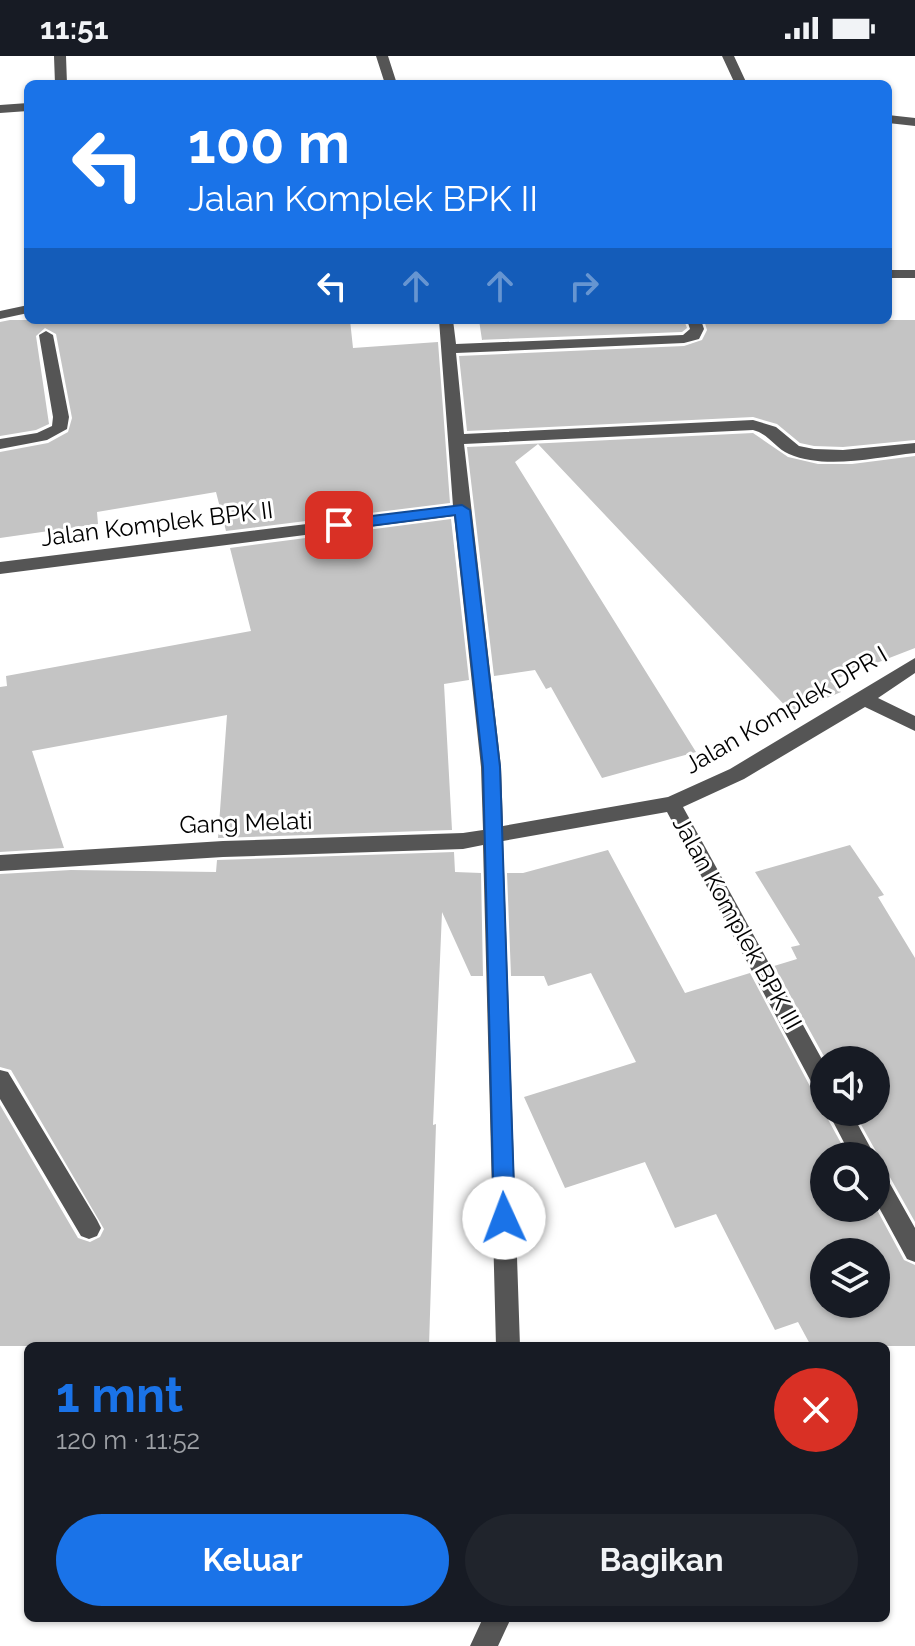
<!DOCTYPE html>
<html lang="id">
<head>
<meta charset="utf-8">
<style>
	body { margin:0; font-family:Raleway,sans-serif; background:#20242c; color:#f1f3f6; height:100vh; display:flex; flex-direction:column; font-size:30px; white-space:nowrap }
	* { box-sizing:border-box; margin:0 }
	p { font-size:26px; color:#9ea1a6 }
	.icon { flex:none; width:44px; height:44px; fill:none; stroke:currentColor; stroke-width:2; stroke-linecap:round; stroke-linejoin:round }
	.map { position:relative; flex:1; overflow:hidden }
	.drawer { position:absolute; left:24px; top:1286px; width:866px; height:280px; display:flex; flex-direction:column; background:#171b24; border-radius:12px; box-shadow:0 2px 6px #0004 }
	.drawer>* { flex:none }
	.guide { position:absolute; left:24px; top:24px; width:868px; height:244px; border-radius:12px; box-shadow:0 2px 6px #0004; background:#1a73e8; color:#fff; overflow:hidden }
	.buttons { position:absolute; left:810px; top:990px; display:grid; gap:16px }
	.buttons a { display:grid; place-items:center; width:80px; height:80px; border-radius:50%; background:#171b24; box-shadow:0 2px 6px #0004; font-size:40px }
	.pin { position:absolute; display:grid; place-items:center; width:68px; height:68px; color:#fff; margin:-34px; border-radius:16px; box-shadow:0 4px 12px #0006 }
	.me { position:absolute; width:88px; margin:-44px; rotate:358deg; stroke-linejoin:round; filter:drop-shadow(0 0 6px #0008) }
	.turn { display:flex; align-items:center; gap:28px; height:168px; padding:0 32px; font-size:36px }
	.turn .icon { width:104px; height:104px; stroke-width:2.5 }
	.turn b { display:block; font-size:56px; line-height:68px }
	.lanes { display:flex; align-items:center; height:76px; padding:0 32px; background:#0003; justify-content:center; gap:40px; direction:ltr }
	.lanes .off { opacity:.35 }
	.round { display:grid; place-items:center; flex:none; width:84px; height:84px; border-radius:42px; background:#20242c }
	.overview { display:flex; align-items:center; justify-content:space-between; height:136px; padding:0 32px }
	h1 { font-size:48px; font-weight:700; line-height:60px; color:#1a73e8 }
	.primary-button { display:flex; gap:16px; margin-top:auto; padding:16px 32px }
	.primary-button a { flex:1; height:92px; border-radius:48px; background:#1a73e8; color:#fff; font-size:32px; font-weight:700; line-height:92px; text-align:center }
	.primary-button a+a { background:#20242c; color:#f1f3f6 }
	.status { display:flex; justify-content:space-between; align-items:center; height:56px; padding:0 40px; background:#171b24; direction:ltr }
	.status svg { height:22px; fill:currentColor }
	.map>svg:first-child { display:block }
</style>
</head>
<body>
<div class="status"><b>11:51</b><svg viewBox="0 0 49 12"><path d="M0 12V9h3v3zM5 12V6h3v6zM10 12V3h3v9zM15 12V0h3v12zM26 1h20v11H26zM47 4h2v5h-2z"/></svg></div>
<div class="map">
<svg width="915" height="1590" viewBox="0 0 915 1590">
	<rect width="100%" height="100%" fill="#fff"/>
	<path fill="#c4c4c4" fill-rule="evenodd" d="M 10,264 L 350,264 L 353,292 L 438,286 L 450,447 L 226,475 L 216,436 L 97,456 L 98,468 L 0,482 L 0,396 L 48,387 L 68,376 L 72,362 L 56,278 L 45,272 L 36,280 L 49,368 L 36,374 L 0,380 L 0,266 Z
		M 479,264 L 684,264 L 687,272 L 682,276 L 477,284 L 482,284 Z
		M 704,264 L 915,264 L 915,384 L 843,391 L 814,390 L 800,387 L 777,368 L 753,361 L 467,375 L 459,300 L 684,290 L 702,284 L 707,274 Z
		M 753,377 L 788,401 L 818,408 L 852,408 L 915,400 L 915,592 L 830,625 L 841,636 L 792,657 L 538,388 L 515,406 L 696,696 L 602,722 L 551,631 L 546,633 L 535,614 L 494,620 L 467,391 Z
		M 451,463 L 469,624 L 444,628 L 452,774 L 218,782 L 227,659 L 32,695 L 64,792 L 0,796 L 0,631 L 7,630 L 6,620 L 251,575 L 230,492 Z
		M 850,789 L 884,839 L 878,841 L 915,902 L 915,1166 L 887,1116 L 876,1111 L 878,1099 L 854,1056 L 876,1056 L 876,1004 L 826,1004 L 774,910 L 797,903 L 791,891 L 800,889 L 755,816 Z
		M 608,794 L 685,937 L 750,917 L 813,1036 L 824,1041 L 824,1056 L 848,1100 L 824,1100 L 824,1152 L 876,1152 L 904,1204 L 915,1209 L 915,1290 L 811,1290 L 798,1266 L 775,1274 L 716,1158 L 675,1172 L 645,1106 L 565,1132 L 524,1041 L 636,1006 L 591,917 L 548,930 L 544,920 L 511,920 L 507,817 L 523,817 ZM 824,1196 L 876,1196 L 876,1248 L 824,1248 Z
		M 454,796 L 455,816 L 481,817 L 483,920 L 471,920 L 442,856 L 433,1069 L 436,1068 L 429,1290 L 0,1290 L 0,1049 L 78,1182 L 90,1186 L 100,1181 L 104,1173 L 11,1014 L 0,1011 L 0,818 L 71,814 L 216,816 L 217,804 Z"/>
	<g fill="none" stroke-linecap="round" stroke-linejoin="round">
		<path fill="#555" fill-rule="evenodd" d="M 54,0 L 66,0 L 67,28 L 55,28 Z
			M 376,0 L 388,0 L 397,28 L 385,28 Z
			M 722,0 L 734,0 L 747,28 L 735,28 Z
			M 28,47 L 28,55 L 0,57 L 0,49 Z
			M 888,59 L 915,62 L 915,70 L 888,67 Z
			M 888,214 L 915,214 L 915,222 L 888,222 Z
			M 28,249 L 28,257 L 0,263 L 0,255 Z
			M 439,264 L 453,264 L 456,288 L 683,279 L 690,273 L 687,264 L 701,264 L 704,273 L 699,283 L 684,287 L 456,297 L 464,378 L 753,364 L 776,371 L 799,390 L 814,393 L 843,394 L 915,387 L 915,397 C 877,401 826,414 789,398 C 775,392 769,378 753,374 L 464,388 L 501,711 L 503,770 L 668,741 L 730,713 L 915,602 L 915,617 L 878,642 L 915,660 L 915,675 L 865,651 L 744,723 L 683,751 L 824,1007 L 824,1038 L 816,1035 L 667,756 L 503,785 L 520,1290 L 496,1290 L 483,789 L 463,793 L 223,801 L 0,815 L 0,799 L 223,785 L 463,777 L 483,774 L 481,711 L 454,460 L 0,518 L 0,506 L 453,450 Z
			M 46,275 L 53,279 L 69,361 L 67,373 L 47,384 L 0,393 L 0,383 L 37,377 L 52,370 L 53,361 L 39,279 Z
			M 0,1014 L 8,1016 L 97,1164 L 101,1172 L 97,1180 L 89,1183 L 81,1180 L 0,1043 Z
			M 828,1056 L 851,1056 L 875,1100 L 851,1100 Z
			M 876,1114 L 884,1117 L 915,1172 L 915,1206 L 907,1203 L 876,1146 Z
			M 483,1562 L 511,1562 L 498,1590 L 470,1590 Z"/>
	</g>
	<path fill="#1a73e8" stroke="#114b97" stroke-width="2" d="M 462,449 L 470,454 L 500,711 L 515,1162 L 512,1169 L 504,1172 L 497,1169 L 494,1162 L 483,711 L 455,459 L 339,474 L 331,469 L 339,464 Z"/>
	<g text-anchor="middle" stroke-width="6" stroke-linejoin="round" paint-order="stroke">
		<g font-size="24" fill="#000" stroke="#fff">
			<text transform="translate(157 468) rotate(-7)" y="8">Jalan Komplek BPK II</text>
			<text transform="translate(786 654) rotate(-30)" y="8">Jalan Komplek DPR I</text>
			<text transform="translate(246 767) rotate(-2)" y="8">Gang Melati</text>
			<text transform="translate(737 867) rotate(61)" y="8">Jalan Komplek BPK III</text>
		</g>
	</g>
</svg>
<div class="buttons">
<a><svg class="icon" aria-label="sound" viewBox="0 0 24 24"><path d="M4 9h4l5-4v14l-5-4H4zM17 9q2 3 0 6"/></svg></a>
<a><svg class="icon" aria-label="search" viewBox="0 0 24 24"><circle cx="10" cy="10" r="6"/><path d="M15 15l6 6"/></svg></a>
<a><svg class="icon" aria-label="layers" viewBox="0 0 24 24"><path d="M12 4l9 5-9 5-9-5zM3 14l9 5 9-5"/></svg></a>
</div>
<div class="pin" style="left:339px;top:469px;background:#d93025"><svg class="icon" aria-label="arrive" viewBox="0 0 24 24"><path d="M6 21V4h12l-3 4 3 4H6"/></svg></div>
<svg class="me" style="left:504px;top:1162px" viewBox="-20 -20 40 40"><circle r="19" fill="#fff"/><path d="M0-13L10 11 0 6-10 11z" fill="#1a73e8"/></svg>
<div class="guide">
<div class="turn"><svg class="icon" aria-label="left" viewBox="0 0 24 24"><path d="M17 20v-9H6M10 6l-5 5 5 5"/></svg><div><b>100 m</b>Jalan Komplek BPK II</div></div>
<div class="lanes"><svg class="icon" aria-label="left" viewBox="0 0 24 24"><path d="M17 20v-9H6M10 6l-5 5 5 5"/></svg><svg class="icon off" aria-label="ahead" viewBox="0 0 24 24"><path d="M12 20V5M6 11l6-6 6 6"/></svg><svg class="icon off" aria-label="ahead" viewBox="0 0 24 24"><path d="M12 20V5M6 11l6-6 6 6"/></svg><svg class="icon off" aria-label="right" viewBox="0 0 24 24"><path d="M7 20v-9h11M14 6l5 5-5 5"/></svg></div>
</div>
<section class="drawer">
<div class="overview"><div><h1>1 mnt</h1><p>120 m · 11:52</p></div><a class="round" style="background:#d93025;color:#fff"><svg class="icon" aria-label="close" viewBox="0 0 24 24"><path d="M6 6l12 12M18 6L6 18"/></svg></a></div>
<div class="primary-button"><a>Keluar</a><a>Bagikan</a></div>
</section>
</div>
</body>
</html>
